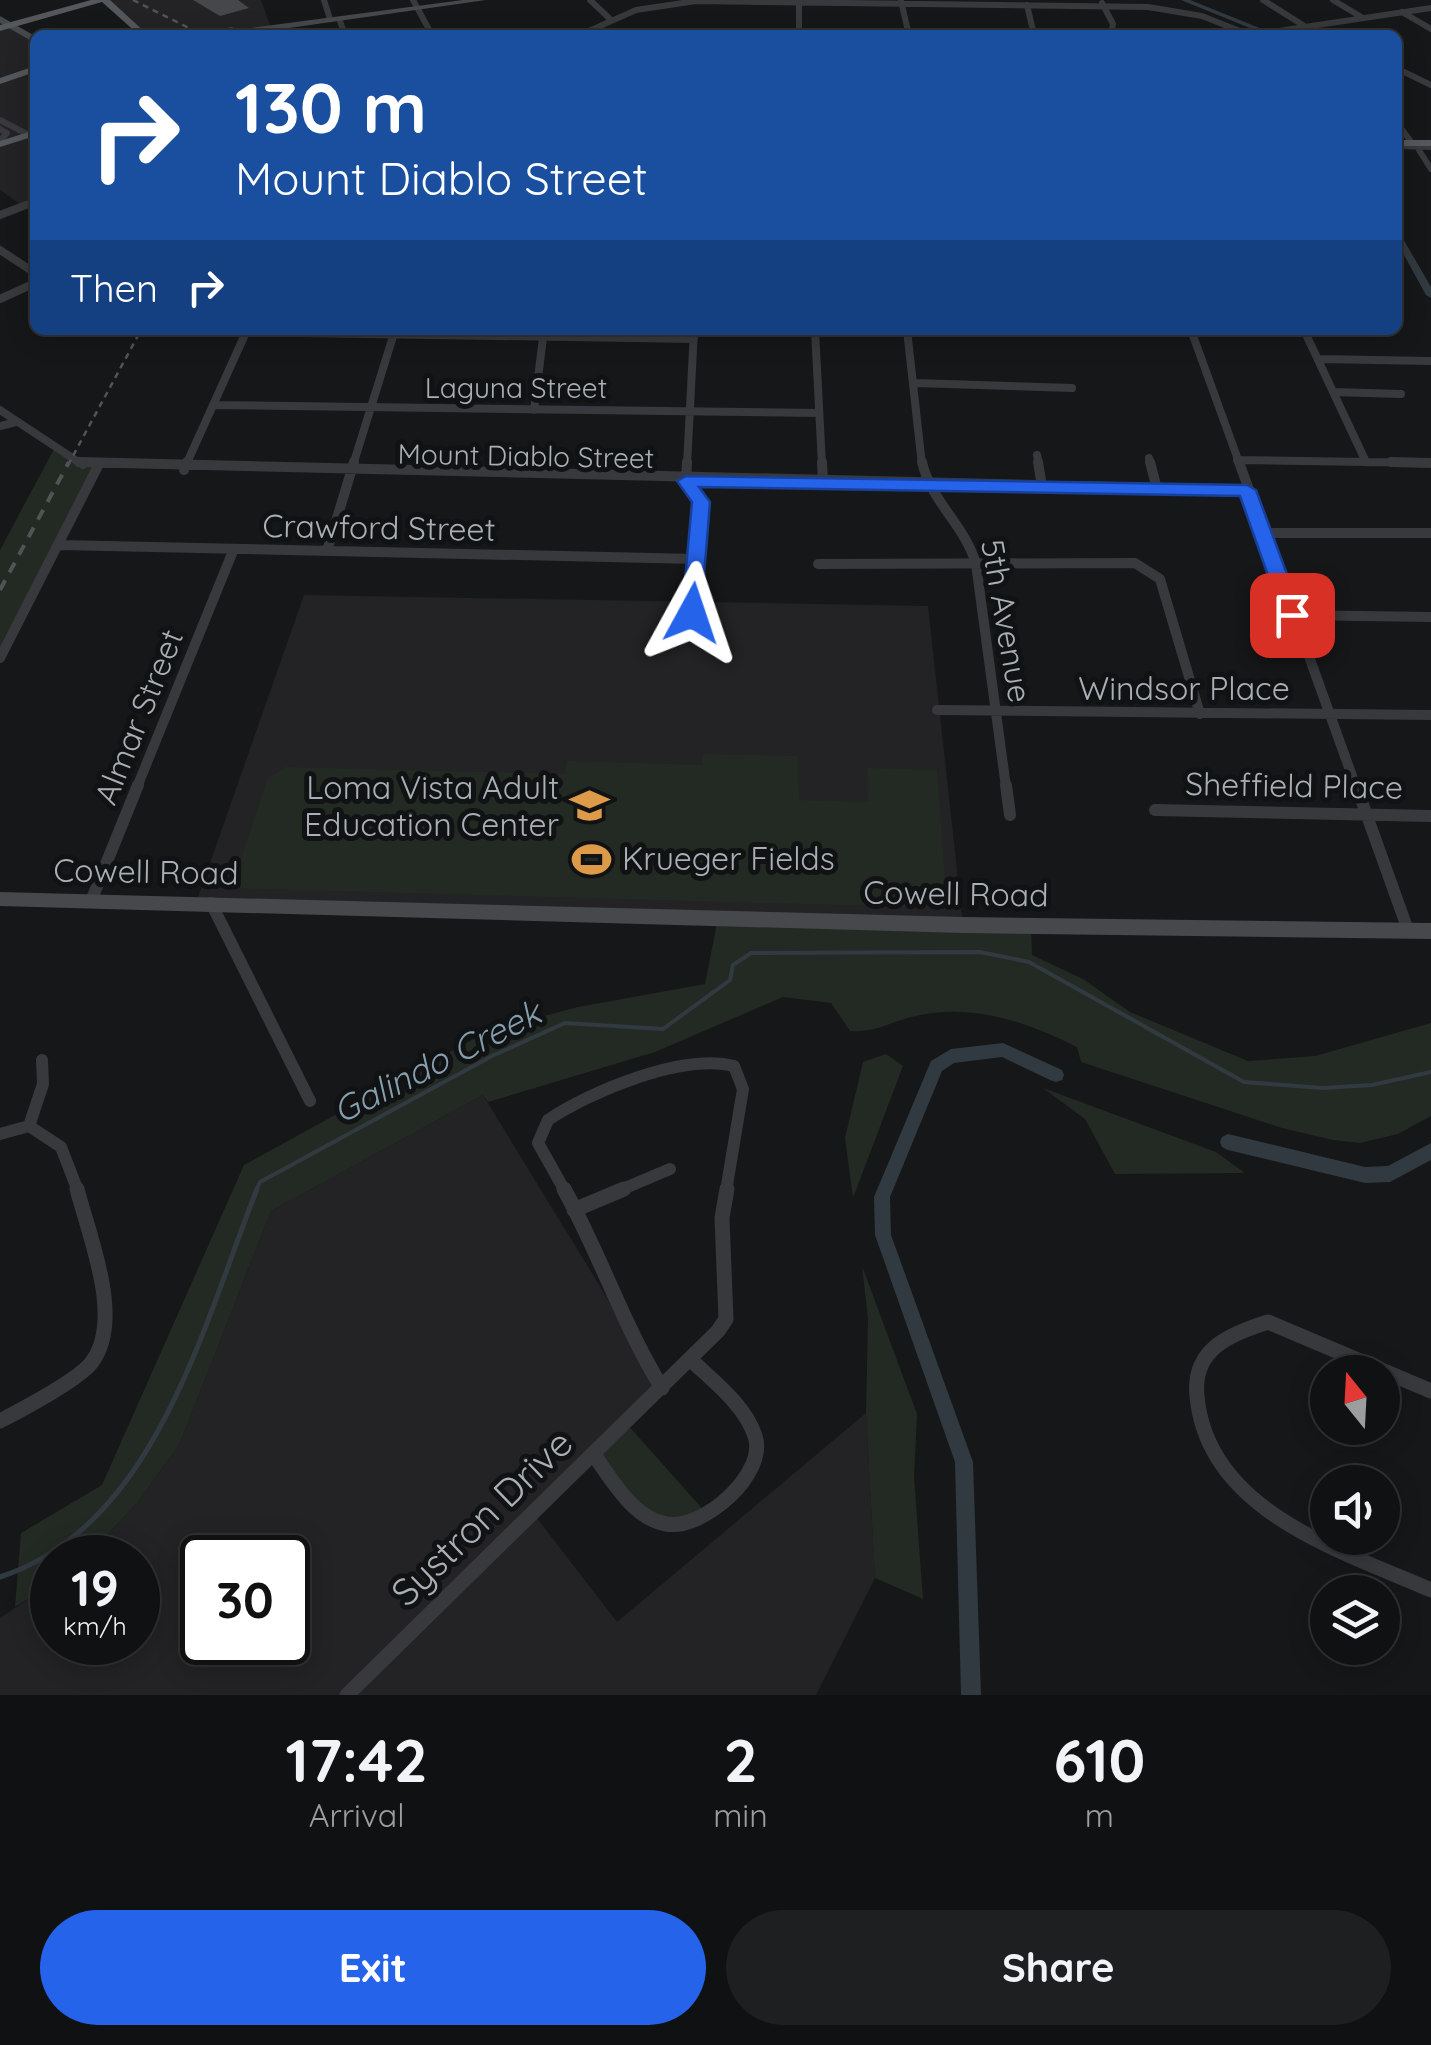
<!DOCTYPE html>
<html lang="en">
<head>
<meta charset="utf-8">
<style>
	body { margin:0; font-family:Quicksand,sans-serif; background:#1e1f20; color:#f1f3f6; height:100vh; display:flex; flex-direction:column; font-size:38px; white-space:nowrap }
	* { box-sizing:border-box; margin:0 }
	p { font-size:32px; color:#9c9d9f }
	.icon { flex:none; width:55px; height:55px; fill:none; stroke:currentColor; stroke-width:2; stroke-linecap:round; stroke-linejoin:round }
	.map { position:relative; height:1695px; overflow:hidden }
	.details { display:flex; flex-direction:column; background:#101112; flex:1 }
	.details>* { flex:none }
	.top-card { position:absolute; left:30px; top:30px; width:1372px; height:305px; border-radius:15px; box-shadow:0 5px 25px #0003,0 0 0 2px #303132; background:#1a4fa0; color:#fff; overflow:hidden }
	.needle { width:65px; rotate:342deg }
	.buttons { position:absolute; left:1310px; top:1355px; display:grid; gap:20px }
	.buttons a { display:grid; place-items:center; width:90px; height:90px; border-radius:50%; background:#101112; box-shadow:0 5px 25px #0003,0 0 0 2px #303132; font-size:50px }
	.speed { position:absolute; left:30px; top:1535px; display:flex; gap:20px; font-size:50px; font-weight:700; text-align:center }
	.speed>* { display:grid; place-content:center; width:130px; height:130px; border-radius:50%; background:#101112; box-shadow:0 5px 25px #0003,0 0 0 2px #303132; line-height:1 }
	.speed small { font-size:25px; font-weight:400 }
	.speed .limit { border:5px solid #111; border-radius:15px; background:#fff; color:#111 }
	.pin { position:absolute; display:grid; place-items:center; width:85px; height:85px; color:#fff; margin:-42px; border-radius:20px; box-shadow:0 5px 15px #0006 }
	.me { position:absolute; width:110px; margin:-55px; rotate:5deg; stroke-linejoin:round; filter:drop-shadow(0 0 8px #0008) }
	.turn { display:flex; align-items:center; gap:35px; height:210px; padding:0 40px; font-size:45px }
	.turn .icon { width:130px; height:130px; stroke-width:2.5 }
	.turn b { display:block; font-size:70px; line-height:85px }
	.then { display:flex; align-items:center; height:95px; padding:0 40px; background:#0003; gap:20px; font-size:38px }
	.eta { display:flex; justify-content:space-evenly; align-items:center; height:170px; text-align:center }
	.eta b { font-size:60px; font-weight:700; line-height:70px }
	.button { display:flex; gap:20px; margin-top:auto; padding:20px 40px }
	.button a { flex:1; height:115px; border-radius:60px; background:#2563eb; color:#fff; font-size:40px; font-weight:700; line-height:115px; text-align:center }
	.button a+a { background:#1e1f20; color:#f1f3f6 }
	.map>svg:first-child { display:block }
</style>
</head>
<body>
<div class="map">
<svg width="1431" height="1695" viewBox="0 0 1431 1695">
	<rect width="100%" height="100%" fill="#161718"/>
	<path fill="#232325" fill-rule="evenodd" d="M 105,0 L 261,0 L 270,25 L 268,31 L 253,35 L 144,35 Z
		M 7,26 L 35,40 L 35,201 L 23,206 L 0,190 L 0,28 Z
		M 304,595 L 928,606 L 963,925 L 196,903 Z
		M 483,1095 L 662,1388 L 533,1513 L 617,1622 L 866,1413 L 875,1578 L 816,1695 L 0,1695 L 0,1618 L 52,1584 L 52,1642 L 138,1642 L 138,1558 L 86,1557 L 138,1502 L 180,1443 L 271,1211 ZM 202,1558 L 288,1558 L 288,1642 L 202,1642 Z"/>
	<path fill="#232a23" d="M 54,449 L 98,466 L 0,658 L 0,550 Z
		M 703,754 L 798,756 L 799,800 L 868,802 L 867,768 L 937,770 L 947,908 L 231,888 L 268,778 L 285,767 L 565,774 L 567,761 L 702,765 Z
		M 718,918 L 1031,925 L 1032,955 L 1083,979 L 1130,1012 L 1248,1061 L 1315,1056 L 1431,1023 L 1431,1116 L 1398,1134 L 1360,1143 L 1333,1140 L 1282,1128 L 1081,1062 L 1077,1047 C 1024,1021 971,1002 911,1017 C 889,1023 873,1033 850,1031 L 831,1003 L 783,997 L 655,1052 L 488,1102 L 483,1095 L 271,1211 L 180,1443 L 138,1502 L 86,1557 L 52,1558 L 52,1584 L 15,1607 L 21,1533 L 102,1485 L 244,1165 L 488,1031 L 578,1007 L 705,984 Z
		M 886,1054 L 903,1066 L 853,1198 L 845,1138 L 863,1062 Z
		M 1043,1088 L 1216,1152 L 1245,1173 L 1115,1174 L 1085,1119 Z
		M 862,1266 L 917,1414 L 914,1477 L 923,1599 L 875,1578 L 866,1413 L 868,1319 Z
		M 626,1423 L 708,1515 L 657,1523 L 594,1455 Z"/>
	<g fill="none" stroke-linecap="round" stroke-linejoin="round">
		<path stroke="#313a40" stroke-width="4" d="M 256,1191 L 260,1182 L 492,1056 L 565,1023 L 663,1029 L 730,980 L 733,965 L 751,953 L 980,952 L 1029,962 L 1244,1082 L 1323,1088 L 1372,1085 L 1431,1072"/>
		<path stroke="#313a40" stroke-width="5" d="M 0,1577 C 155,1527 203,1325 257,1189"/>
		<path fill="#313a40" fill-rule="evenodd" d="M 1181,0 L 1190,0 L 1277,35 L 1267,35 Z
			M 1398,234 L 1402,237 L 1431,287 L 1431,298 L 1426,295 L 1398,244 Z
			M 1003,1043 L 1062,1070 L 1064,1075 L 1062,1080 L 1056,1082 L 1050,1080 L 1002,1057 L 954,1063 L 942,1071 L 890,1197 L 891,1235 L 973,1462 L 981,1695 L 961,1695 L 955,1462 L 875,1235 L 874,1197 L 931,1061 L 951,1049 Z
			M 1228,1134 L 1365,1167 L 1388,1166 L 1431,1143 L 1431,1160 L 1390,1182 L 1365,1183 L 1228,1150 L 1222,1147 L 1220,1142 L 1222,1137 Z"/>
	</g>
	<path fill="#46474a" d="M 193,0 L 238,0 L 249,8 L 220,16 Z"/>
	<g fill="none" stroke-linecap="round" stroke-linejoin="round">
		<path stroke="#38393d" stroke-width="6" d="M 324,0 L 330,19
			M 413,0 L 432,35
			M 590,0 L 609,18
			M 1263,0 L 1306,27
			M 1333,0 L 1363,18
			M 799,1 L 799,35
			M 901,1 L 909,35
			M 1102,3 L 1113,24 L 1111,35
			M 1027,5 L 1034,35
			M 1402,12 L 1431,29
			M 340,21 L 345,35
			M 538,35 L 583,31
			M 580,35 L 636,10 L 696,1 L 1148,7 L 1202,16 L 1250,35
			M 985,35 L 1018,35
			M 1252,35 L 1431,8
			M 1398,69 L 1431,85
			M 0,120 L 27,134
			M 1398,124 L 1412,143
			M 0,129 L 7,133 L 0,141
			M 1398,146 L 1431,147
			M 1419,150 L 1431,169
			M 20,207 L 35,201"/>
		<path stroke="#38393d" stroke-width="8" d="M 0,215 L 26,205
			M 0,250 L 35,273
			M 0,299 L 35,283
			M 815,330 L 822,465
			M 907,330 L 922,465
			M 1191,330 L 1240,465
			M 1304,330 L 1366,462
			M 246,332 L 694,339
			M 1319,359 L 1431,361
			M 915,383 L 1072,388
			M 1335,392 L 1401,394
			M 213,405 L 819,413
			M 0,410 L 83,465
			M 534,410 L 544,330
			M 0,426 L 16,422
			M 1037,455 L 1039,465
			M 1149,458 L 1151,465
			M 1237,460 L 1431,463
			M 186,465 L 247,330
			M 353,465 L 395,330
			M 687,465 L 694,330"/>
		<path stroke="#38393d" stroke-width="10" d="M 79,462 L 1247,490
			M 687,462 L 686,481 L 701,502 L 692,613
			M 822,462 L 823,482
			M 922,462 C 931,502 965,525 976,564 L 1006,787
			M 1038,462 L 1042,487
			M 1150,462 L 1157,489
			M 1239,462 L 1356,787
			M 1391,462 L 1431,463
			M 184,470 L 187,462
			M 1262,533 L 1431,533
			M 60,545 L 696,559
			M 327,551 L 354,462
			M 818,564 L 1135,563 L 1160,579 L 1200,714
			M 1292,615 L 1431,617
			M 0,658 L 98,466
			M 937,710 L 1431,715
			M 137,787 L 233,551"/>
		<path stroke="#38393d" stroke-width="12" d="M 1006,785 L 1010,815
			M 1356,785 L 1408,930
			M 1155,810 L 1431,816
			M 91,901 L 138,785
			M 211,903 L 310,1101
			M 29,1126 L 43,1084 L 42,1060
			M 0,1134 L 29,1126 L 61,1147 L 78,1191
			M 565,1191 L 538,1143 L 548,1120 C 591,1091 683,1053 734,1066 L 743,1089 L 726,1191
			M 618,1191 L 670,1169"/>
		<path stroke="#38393d" stroke-width="15" d="M 564,1189 C 600,1254 623,1325 662,1388
			M 574,1210 L 624,1189
			M 1431,1391 L 1268,1322 C 1230,1334 1192,1349 1197,1396 C 1207,1511 1342,1551 1431,1590
			M 0,1421 C 21,1410 79,1380 92,1362 C 124,1319 89,1236 77,1189
			M 594,1455 C 612,1480 633,1518 666,1524 C 702,1531 768,1474 755,1436 C 745,1405 713,1381 690,1359
			M 347,1695 L 718,1331 L 726,1319 L 722,1218 L 727,1189"/>
		<path fill="#46484c" fill-rule="evenodd" d="M 463,0 L 486,0 L 240,35 L 192,35 L 232,27 L 236,30 Z
			M 0,16 L 35,36 L 35,43 L 0,23 Z
			M 0,892 L 963,917 L 1431,923 L 1431,939 L 963,933 L 0,906 Z"/>
		<path fill="#54575b" fill-rule="evenodd" d="M 91,0 L 110,0 L 148,35 L 139,35 L 102,2 L 0,31 L 0,25 Z
			M 35,66 L 35,72 L 0,84 L 0,78 Z
			M 35,130 L 35,136 L 0,147 L 0,141 Z
			M 1398,140 L 1431,140 L 1431,146 L 1398,146 Z"/>
		<path stroke="#515357" stroke-width="2.5" stroke-dasharray="6 5" stroke-linecap="butt" d="M 133,0 L 203,35
			M 68,465 L 141,330"/>
		<path stroke="#515357" stroke-width="4" stroke-dasharray="11 9" stroke-linecap="butt" d="M 0,590 L 69,462"/>
	</g>
	<path fill="#2563eb" stroke="#184099" stroke-width="2.5" d="M 686,476 L 1247,485 L 1256,490 L 1302,615 L 1292,622 L 1282,615 L 1240,496 L 699,487 L 710,502 L 701,613 L 692,619 L 682,613 L 692,502 L 677,481 Z"/>
	<defs>
		<symbol id="school-bare" viewBox="-9 -9 18 18"><path d="M0-5L7-2L0 1L-7-2ZM-4 1L0 2.5L4 1V4Q0 6-4 4Z" fill="#dd9b49" stroke="#111213" stroke-width="2.5" paint-order="stroke"/></symbol>
		<symbol id="stadium-bare" viewBox="-9 -9 18 18"><path d="M0-5a6.5 5 0 1 0 0 10a6.5 5 0 1 0 0-10ZM-3.5-1.8h7v3.6h-7Z" fill="#dd9b49" stroke="#111213" stroke-width="2.5" paint-order="stroke"/></symbol>
	</defs>
	<g fill-rule="evenodd">
		<use href="#school-bare" x="562" y="778" width="55" height="55"/>
		<use href="#stadium-bare" x="564" y="832" width="55" height="55"/>
	</g>
	<g text-anchor="middle" stroke-width="10" stroke-linejoin="round" paint-order="stroke">
		<g font-size="28" fill="#aaafb6" stroke="#111213">
			<text x="516" y="398">Laguna Street</text>
			<text transform="translate(526 456) rotate(1)" y="10">Mount Diablo Street</text>
		</g>
		<g font-size="32" fill="#aaafb6" stroke="#111213">
			<text transform="translate(379 528) rotate(1)" y="11">Crawford Street</text>
			<text transform="translate(1006 621) rotate(80)" y="11">5th Avenue</text>
			<text x="1184" y="700">Windsor Place</text>
			<text transform="translate(139 717) rotate(-68)" y="11">Almar Street</text>
			<text transform="translate(1294 786) rotate(1)" y="11">Sheffield Place</text>
			<text transform="translate(146 872) rotate(1)" y="11">Cowell Road</text>
			<text transform="translate(956 894) rotate(1)" y="11">Cowell Road</text>
		</g>
		<g font-size="32" fill="#aaafb6" stroke="#111213" text-anchor="end">
			<text x="559" y="799">Loma Vista Adult<tspan x="559" dy="37">Education Center</tspan></text>
			<text x="622" y="870" text-anchor="start">Krueger Fields</text>
		</g>
		<g font-size="35" font-style="italic" fill="#859fae" stroke="#111213">
			<text transform="translate(437 1062) rotate(-27)" y="12">Galindo Creek</text>
		</g>
		<g font-size="38" fill="#aaafb6" stroke="#111213">
			<text transform="translate(482 1518) rotate(-44)" y="13">Systron Drive</text>
		</g>
	</g>
</svg>
<div class="buttons">
<a><svg class="needle" viewBox="-14 -14 28 28"><path d="M0-13l5 13h-10z" fill="#e53935"/><path d="M0 13l5-13h-10z" fill="#9c9d9f"/></svg></a>
<a><svg class="icon" aria-label="sound" viewBox="0 0 24 24"><path d="M4 9h4l5-4v14l-5-4H4zM17 9q2 3 0 6"/></svg></a>
<a><svg class="icon" aria-label="layers" viewBox="0 0 24 24"><path d="M12 4l9 5-9 5-9-5zM3 14l9 5 9-5"/></svg></a>
</div>
<div class="speed"><div>19<small>km/h</small></div><div class="limit">30</div></div>
<div class="pin" style="left:1292px;top:615px;background:#d93025"><svg class="icon" aria-label="arrive" viewBox="0 0 24 24"><path d="M6 21V4h12l-3 4 3 4H6"/></svg></div>
<svg class="me" style="left:692px;top:613px" viewBox="-20 -20 40 40"><path d="M0-17L14 15 0 8-14 15z" fill="#2563eb" stroke="#fff" stroke-width="4"/></svg>
<div class="top-card">
<div class="turn"><svg class="icon" aria-label="right" viewBox="0 0 24 24"><path d="M7 20v-9h11M14 6l5 5-5 5"/></svg><div><b>130 m</b>Mount Diablo Street</div></div>
<div class="then">Then<svg class="icon" aria-label="right" viewBox="0 0 24 24"><path d="M7 20v-9h11M14 6l5 5-5 5"/></svg></div>
</div>
</div>
<section class="details">
<div class="eta">
<div><b>17:42</b><p>Arrival</p></div>
<div><b>2</b><p>min</p></div>
<div><b>610</b><p>m</p></div>
</div>
<div class="button"><a>Exit</a><a>Share</a></div>
</section>
</body>
</html>
